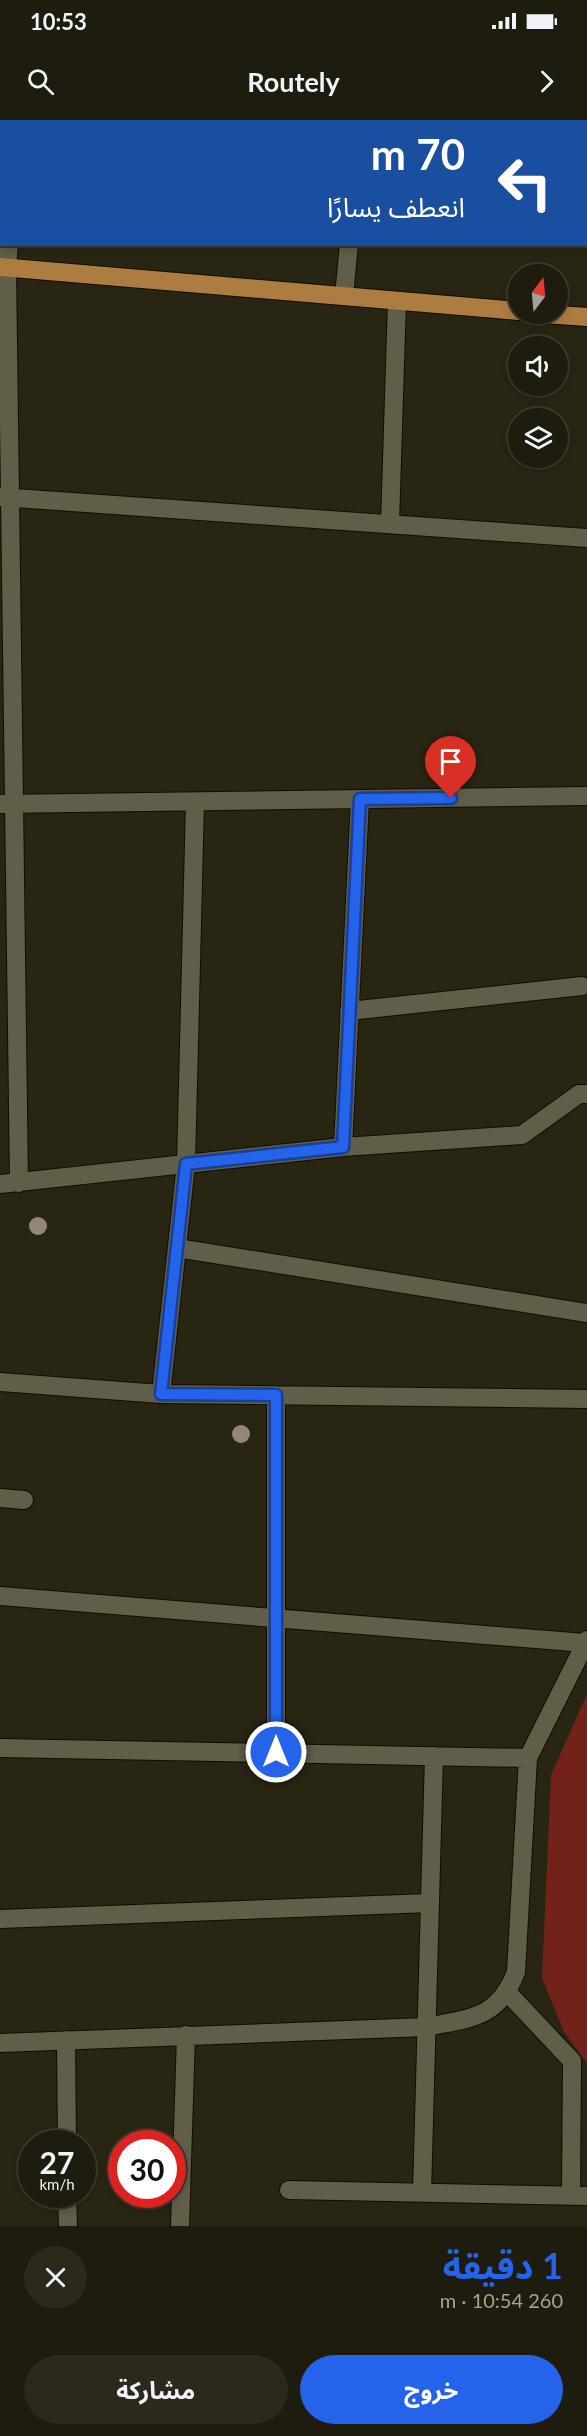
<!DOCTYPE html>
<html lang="ar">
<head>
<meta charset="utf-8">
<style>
	body { margin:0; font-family:Lato,"Noto Sans Arabic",sans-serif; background:#2b291c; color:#f1f3f6; direction:rtl; height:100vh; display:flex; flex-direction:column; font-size:22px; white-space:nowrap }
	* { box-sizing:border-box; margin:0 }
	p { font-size:20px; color:#a1a19e }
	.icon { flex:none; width:33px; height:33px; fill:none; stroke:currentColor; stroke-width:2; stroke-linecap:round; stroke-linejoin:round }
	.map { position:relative; height:2106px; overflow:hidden; direction:ltr }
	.panel { display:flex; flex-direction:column; background:#1e1c0e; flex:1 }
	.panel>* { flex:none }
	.top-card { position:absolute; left:0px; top:0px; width:588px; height:126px; box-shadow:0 3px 9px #0003,0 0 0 2px #3c3a2e; direction:rtl; background:#1a4fa0; color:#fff; overflow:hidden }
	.needle { width:39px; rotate:16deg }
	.tools { position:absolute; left:508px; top:144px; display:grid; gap:12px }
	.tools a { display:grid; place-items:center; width:60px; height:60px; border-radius:50%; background:#1e1c0e; box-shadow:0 3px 9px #0003,0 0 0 2px #3c3a2e; font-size:30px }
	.speed { position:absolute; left:18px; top:2010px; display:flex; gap:12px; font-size:30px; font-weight:700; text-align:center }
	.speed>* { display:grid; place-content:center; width:78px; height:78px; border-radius:50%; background:#1e1c0e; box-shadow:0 3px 9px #0003,0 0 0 2px #3c3a2e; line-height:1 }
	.speed small { font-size:15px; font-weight:400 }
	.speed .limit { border:9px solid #d22; background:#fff; color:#111 }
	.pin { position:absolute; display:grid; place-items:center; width:51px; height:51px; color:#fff; margin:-62px -26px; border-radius:50% 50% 50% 0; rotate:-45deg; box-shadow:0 0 6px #0007 }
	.pin .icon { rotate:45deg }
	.me { position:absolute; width:66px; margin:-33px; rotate:0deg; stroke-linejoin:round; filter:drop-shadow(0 0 4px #0008) }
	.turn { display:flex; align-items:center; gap:21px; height:126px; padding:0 24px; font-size:27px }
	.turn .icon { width:78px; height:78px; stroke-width:2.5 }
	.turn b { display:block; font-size:42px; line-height:51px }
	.round { display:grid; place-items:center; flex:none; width:63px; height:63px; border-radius:32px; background:#2b291c }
	.overview { display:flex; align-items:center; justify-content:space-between; height:102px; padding:0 24px }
	h1 { font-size:36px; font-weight:700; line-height:45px; color:#2563eb }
	.button { display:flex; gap:12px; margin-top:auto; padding:12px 24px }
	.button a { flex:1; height:69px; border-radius:36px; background:#2563eb; color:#fff; font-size:24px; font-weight:700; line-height:69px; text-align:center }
	.button a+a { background:#2b291c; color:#f1f3f6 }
	.status { display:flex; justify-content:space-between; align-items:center; height:42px; padding:0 30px; background:#1e1c0e; direction:ltr }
	.status svg { height:16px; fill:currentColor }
	header { display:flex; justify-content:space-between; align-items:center; height:78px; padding:0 24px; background:#1e1c0e; font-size:27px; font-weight:700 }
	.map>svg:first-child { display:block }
</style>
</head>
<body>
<div class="status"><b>10:53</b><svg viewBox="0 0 49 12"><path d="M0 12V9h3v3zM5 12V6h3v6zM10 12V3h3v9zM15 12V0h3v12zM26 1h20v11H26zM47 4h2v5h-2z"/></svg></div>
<header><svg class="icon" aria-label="forward" viewBox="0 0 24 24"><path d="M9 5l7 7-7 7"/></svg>Routely<svg class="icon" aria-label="search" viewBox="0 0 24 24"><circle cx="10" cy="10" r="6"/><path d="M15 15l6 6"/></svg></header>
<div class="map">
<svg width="587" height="2106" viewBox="0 0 587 2106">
	<rect width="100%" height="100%" fill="#282513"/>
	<path fill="#72221a" d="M 587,1574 L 587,1943 L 564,1912 L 542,1858 L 551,1655 Z"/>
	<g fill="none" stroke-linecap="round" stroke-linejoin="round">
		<defs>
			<path id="minor" d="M 21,2 L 22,0
				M 9,124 L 7,147 L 19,1063
				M 0,377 L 587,418
				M 390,404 L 397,181
				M 0,684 L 587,676
				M 349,891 L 582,866
				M 343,1027 L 360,679
				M 0,1064 L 343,1027 L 522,1015 L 579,974 L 587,974
				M 177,1128 L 587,1193
				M 0,1262 L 161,1274 L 587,1279
				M 161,1274 L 186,1044 L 195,682
				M 276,1275 L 276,1632
				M 0,1378 L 24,1380
				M 0,1476 L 585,1523
				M 0,1628 L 528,1638
				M 0,1799 L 430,1783
				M 508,1873 L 572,1941 L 571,2075
				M 66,1920 L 67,2024
				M 0,1923 L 426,1907 C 470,1898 498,1899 516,1852 L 528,1638 L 587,1520
				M 289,2070 L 587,2076
				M 422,2073 L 434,1636
				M 67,2074 L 68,2106
				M 180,2106 L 186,1915"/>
			<path id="tertiary" d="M 361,2 L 361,0
				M 344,176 L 349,124"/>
			<path id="primary" d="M 0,147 L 519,191
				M 545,194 L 587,197"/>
		</defs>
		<use href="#minor" stroke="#110e01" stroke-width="20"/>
		<use href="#tertiary" stroke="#110e01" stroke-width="20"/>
		<use href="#primary" stroke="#110e01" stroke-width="20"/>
		<use href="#minor" stroke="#605d49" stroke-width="18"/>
		<use href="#tertiary" stroke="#605d49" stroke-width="18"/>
		<use href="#primary" stroke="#ad7c41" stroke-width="18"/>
	</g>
	<g fill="#95867b">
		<circle cx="452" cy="659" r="9"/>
		<circle cx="38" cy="1106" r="9"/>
		<circle cx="241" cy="1314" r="9"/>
	</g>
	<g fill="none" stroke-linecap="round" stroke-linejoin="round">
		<defs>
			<path id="route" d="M 276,1632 L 276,1275 L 161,1274 L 186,1044 L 343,1027 L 360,679 L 451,678"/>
		</defs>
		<use href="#route" stroke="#184099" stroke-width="15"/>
		<use href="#route" stroke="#2563eb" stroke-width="10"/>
	</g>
</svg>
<div class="tools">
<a><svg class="needle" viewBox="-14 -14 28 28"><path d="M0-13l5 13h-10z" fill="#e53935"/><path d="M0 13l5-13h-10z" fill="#a1a19e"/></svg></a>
<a><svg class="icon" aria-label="sound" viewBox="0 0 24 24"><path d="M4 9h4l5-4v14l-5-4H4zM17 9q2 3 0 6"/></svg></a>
<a><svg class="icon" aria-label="layers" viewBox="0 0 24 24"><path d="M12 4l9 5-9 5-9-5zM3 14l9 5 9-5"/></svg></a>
</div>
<div class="speed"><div>27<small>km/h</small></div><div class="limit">30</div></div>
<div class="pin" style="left:451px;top:678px;background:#d93025"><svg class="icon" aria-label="arrive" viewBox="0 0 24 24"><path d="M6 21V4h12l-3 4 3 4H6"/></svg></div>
<svg class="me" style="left:276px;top:1632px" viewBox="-20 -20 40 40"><circle r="17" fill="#2563eb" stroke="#fff" stroke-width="3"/><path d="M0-11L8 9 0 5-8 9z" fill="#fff"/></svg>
<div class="top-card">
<div class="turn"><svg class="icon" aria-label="left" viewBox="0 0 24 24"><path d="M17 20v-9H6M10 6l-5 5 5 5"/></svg><div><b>70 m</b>انعطف يسارًا</div></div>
</div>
</div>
<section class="panel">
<div class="overview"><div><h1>1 دقيقة</h1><p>260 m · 10:54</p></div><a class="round"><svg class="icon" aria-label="close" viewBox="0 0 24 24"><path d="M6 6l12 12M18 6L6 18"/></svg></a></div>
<div class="button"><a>خروج</a><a>مشاركة</a></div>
</section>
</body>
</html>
